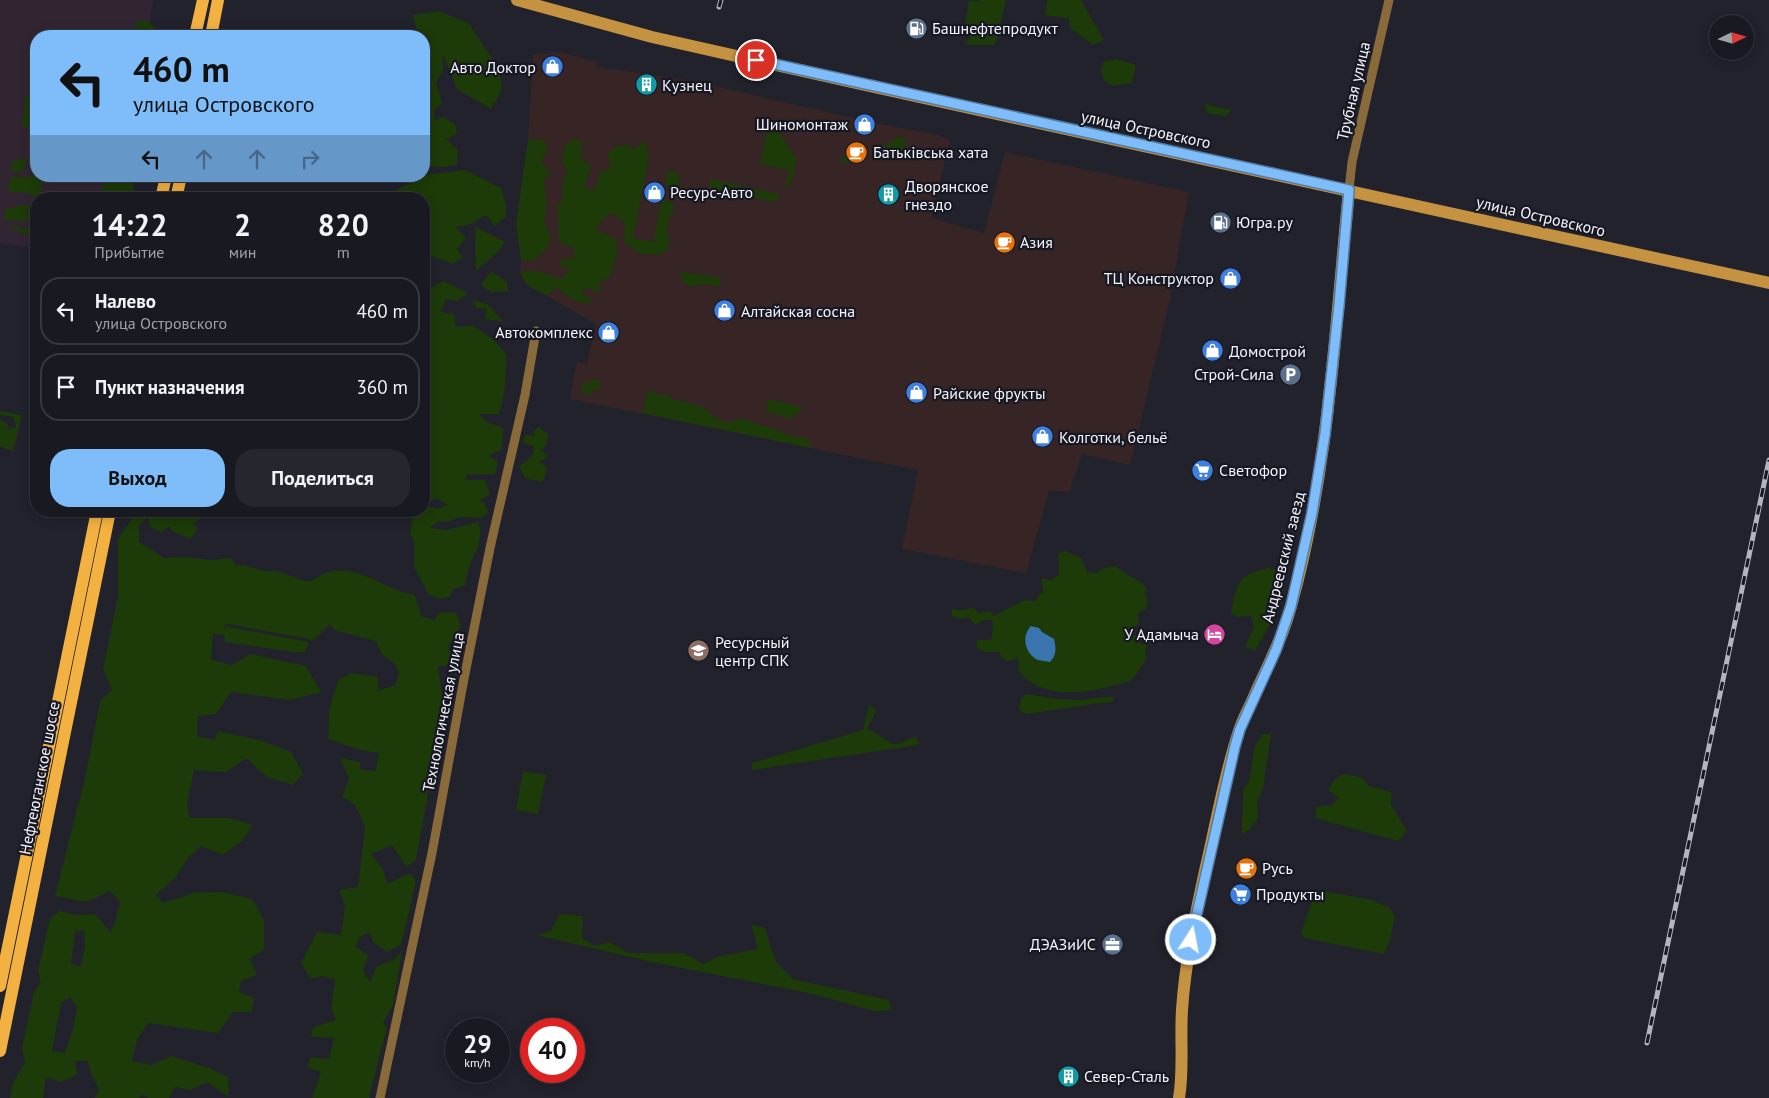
<!DOCTYPE html>
<html lang="ru">
<head>
<meta charset="utf-8">
<style>
	body { margin:0; font-family:"PT Sans",sans-serif; background:#26272e; color:#f1f3f6; height:100vh; display:flex; flex-direction:column; font-size:19px; white-space:nowrap }
	* { box-sizing:border-box; margin:0 }
	p { font-size:16px; color:#9fa1a5 }
	.icon { flex:none; width:28px; height:28px; fill:none; stroke:currentColor; stroke-width:2; stroke-linecap:round; stroke-linejoin:round }
	.map { position:relative; flex:1; overflow:hidden }
	.sheet { position:absolute; left:30px; top:192px; width:400px; height:325px; display:flex; flex-direction:column; background:#191a21; border-radius:20px; box-shadow:0 2px 12px #0003,0 0 0 1px #37383f }
	.sheet>* { flex:none }
	.top-card { position:absolute; left:30px; top:30px; width:400px; height:152px; border-radius:20px; box-shadow:0 2px 12px #0003,0 0 0 1px #37383f; background:#7fbdfa; color:#111; overflow:hidden }
	.needle { width:32px; rotate:85deg }
	.tools { position:absolute; left:1709px; top:15px; display:grid; gap:10px }
	.tools a { display:grid; place-items:center; width:45px; height:45px; border-radius:50%; background:#191a21; box-shadow:0 2px 12px #0003,0 0 0 1px #37383f; font-size:25px }
	.speed { position:absolute; left:445px; top:1018px; display:flex; gap:10px; font-size:25px; font-weight:700; text-align:center }
	.speed>* { display:grid; place-content:center; width:65px; height:65px; border-radius:50%; background:#191a21; box-shadow:0 2px 12px #0003,0 0 0 1px #37383f; line-height:1 }
	.speed small { font-size:12px; font-weight:400 }
	.speed .limit { border:8px solid #d22; background:#fff; color:#111 }
	.pin { position:absolute; display:grid; place-items:center; width:42px; height:42px; color:#fff; margin:-21px; border:2px solid #fff; border-radius:50%; box-shadow:0 1px 5px #0007 }
	.me { position:absolute; width:55px; margin:-28px; rotate:11deg; stroke-linejoin:round; filter:drop-shadow(0 0 4px #0008) }
	.turn { display:flex; align-items:center; gap:18px; height:105px; padding:0 20px; font-size:22px }
	.turn .icon { width:65px; height:65px; stroke-width:2.5 }
	.turn b { display:block; font-size:35px; line-height:42px }
	.lanes { display:flex; align-items:center; height:48px; padding:0 20px; background:#0003; justify-content:center; gap:25px; direction:ltr }
	.lanes .off { opacity:.35 }
	.eta { display:flex; justify-content:space-evenly; align-items:center; height:85px; text-align:center }
	.eta b { font-size:30px; font-weight:700; line-height:35px }
	.cta { display:flex; gap:10px; margin-top:auto; padding:10px 20px }
	.cta a { flex:1; height:58px; border-radius:20px; background:#7fbdfa; color:#111; font-size:20px; font-weight:700; line-height:58px; text-align:center }
	.cta a+a { background:#26272e; color:#f1f3f6 }
	ul { padding:0; list-style:none }
	li { display:flex; align-items:center; gap:15px; height:68px; margin:0 10px 8px; padding:0 10px; border:2px solid #37383f; border-radius:20px }
	li div { flex:1 }
	li b { display:block; font-size:19px }
	li em { font-style:normal }
	.map>svg:first-child { display:block }
</style>
</head>
<body>
<div class="map">
<svg width="1769" height="1098" viewBox="0 0 1769 1098">
	<rect width="100%" height="100%" fill="#21222c"/>
	<path fill="#372424" d="M 561,52 L 597,62 L 597,67 L 693,81 L 875,123 L 938,135 L 950,140 L 931,218 L 984,233 L 1005,152 L 1189,192 L 1169,304 L 1130,465 L 1082,454 L 1069,492 L 1049,490 L 1026,573 L 902,549 L 918,470 L 570,399 L 577,361 L 587,364 L 596,324 L 526,284 L 520,273 L 533,55 Z"/>
	<path fill="#322532" d="M 0,0 L 153,0 L 148,36 L 36,36 L 36,176 L 130,176 L 127,199 L 36,199 L 36,249 L 0,243 Z"/>
	<path fill="#1d3a09" fill-rule="evenodd" d="M 980,0 L 1006,0 L 1001,22 L 993,28 L 998,36 L 995,45 L 969,45 L 964,43 L 971,38 L 964,32 L 969,1 L 980,1 Z
		M 1047,0 L 1081,0 L 1104,40 L 1093,45 L 1070,28 L 1069,17 L 1065,18 L 1045,15 Z
		M 439,11 L 470,24 C 479,44 506,68 501,91 C 499,97 494,104 491,109 L 457,89 L 443,54 L 443,70 L 436,83 L 442,103 L 435,109 L 434,120 L 443,117 L 455,124 L 457,134 L 446,139 L 458,150 L 457,165 C 447,166 433,170 424,163 L 424,59 L 426,50 L 424,47 L 424,36 L 418,36 L 413,15 Z
		M 145,20 L 166,36 L 139,36 L 134,24 Z
		M 1116,59 L 1136,65 L 1132,83 L 1113,86 L 1104,80 L 1101,70 L 1103,62 Z
		M 25,96 L 36,96 L 36,117 L 28,127 L 22,127 C 22,116 26,105 25,96 Z
		M 1205,104 L 1231,110 L 1226,116 L 1207,113 Z
		M 768,125 L 775,126 L 797,160 L 792,180 L 784,192 L 789,170 L 760,164 Z
		M 895,136 L 905,138 L 905,151 L 901,156 L 876,151 L 874,144 L 885,146 L 893,142 Z
		M 577,137 L 582,145 L 580,157 L 591,167 L 584,187 L 594,191 L 601,171 L 610,169 L 608,153 L 615,147 L 628,144 L 633,150 L 644,141 L 649,155 L 633,238 L 653,242 L 662,198 L 674,204 L 672,216 L 669,218 L 667,234 L 670,240 L 667,250 L 659,255 L 639,253 L 625,243 L 625,225 L 616,215 L 609,213 L 595,229 L 616,239 L 617,254 L 610,277 L 600,281 L 600,293 L 586,287 L 581,294 L 592,300 L 586,304 C 575,300 564,296 557,287 L 547,296 L 526,284 L 520,273 C 533,268 548,273 560,279 L 568,273 L 569,268 L 559,267 L 562,259 L 574,258 L 574,248 L 559,242 L 557,206 L 562,201 L 563,179 L 568,172 L 562,162 L 565,145 Z
		M 528,139 L 545,140 L 547,151 L 541,162 L 550,172 L 544,181 L 547,205 L 544,222 L 550,235 L 549,246 L 534,261 L 521,260 L 516,224 Z
		M 845,156 L 861,159 L 856,164 L 838,161 Z
		M 25,159 L 27,164 L 20,172 L 11,171 L 13,160 Z
		M 668,169 L 680,176 L 677,187 L 665,186 Z
		M 465,170 L 501,188 L 506,204 L 506,217 L 495,226 L 486,215 L 469,225 L 455,227 L 466,238 L 457,249 L 463,258 L 453,264 L 424,253 L 424,199 L 380,199 L 424,175 Z
		M 36,173 L 36,176 L 43,176 L 40,196 C 33,197 29,193 22,192 C 16,192 13,193 8,191 L 10,177 L 30,177 Z
		M 105,176 L 135,176 L 132,199 L 100,199 Z
		M 709,179 L 779,194 L 776,202 L 711,190 Z
		M 22,205 L 35,205 L 33,214 L 24,222 L 4,219 L 6,209 Z
		M 15,225 L 21,229 L 28,227 L 36,231 L 35,235 L 23,234 L 16,229 L 7,229 Z
		M 476,227 L 505,242 L 499,251 L 476,271 L 475,245 Z
		M 491,271 L 507,282 L 508,291 L 491,292 L 481,285 Z
		M 684,272 L 721,278 L 720,286 L 704,284 L 688,287 L 679,274 Z
		M 443,281 L 468,293 L 458,301 L 446,299 L 440,312 L 454,314 L 456,327 L 473,326 L 493,339 L 506,354 C 506,375 506,394 499,414 L 479,414 L 488,423 L 503,427 L 502,449 L 488,456 L 498,461 L 495,474 L 466,475 L 467,480 L 485,480 L 490,494 L 480,501 L 485,504 L 488,512 L 481,518 L 460,517 L 449,521 L 438,522 L 430,528 L 447,530 L 478,522 C 485,539 475,551 469,567 C 467,573 466,580 465,586 L 453,589 L 450,597 L 439,599 L 428,594 L 414,567 L 414,540 L 410,535 L 413,511 L 424,511 L 424,347 L 430,346 L 426,328 L 424,329 L 424,290 L 432,288 ZM 436,498 L 448,505 L 437,509 L 425,505 Z
		M 473,300 L 487,304 L 504,322 L 485,319 L 487,309 L 476,308 Z
		M 593,379 L 600,380 L 600,389 L 593,389 L 591,395 L 582,393 L 583,382 L 589,383 Z
		M 649,389 L 657,395 L 668,395 L 673,399 L 703,407 L 714,417 L 729,423 L 740,418 L 783,432 L 788,436 L 808,438 L 811,448 L 642,413 Z
		M 768,399 L 803,407 L 791,419 L 767,412 Z
		M 0,411 L 22,415 L 13,451 L 0,447 L 0,420 L 8,424 L 7,430 L 16,427 L 13,417 L 0,415 Z
		M 539,427 L 548,434 L 546,446 L 540,450 L 548,455 L 545,459 L 539,461 L 547,468 L 543,482 L 525,478 L 519,466 L 527,461 L 534,453 L 533,446 L 523,443 L 525,435 L 535,436 L 534,431 Z
		M 136,511 L 206,511 L 205,515 L 193,524 L 198,529 L 190,539 L 172,531 L 169,526 L 162,532 L 150,527 L 148,517 L 139,525 L 139,542 L 164,558 L 186,557 L 211,560 L 231,558 L 237,566 L 244,565 L 265,571 L 277,571 L 308,582 C 316,579 325,572 333,571 C 363,567 387,591 415,595 L 421,616 L 434,620 L 440,612 L 456,613 L 461,624 L 458,634 L 448,645 L 451,657 L 449,664 L 438,667 L 444,707 L 416,860 L 406,867 L 392,845 L 371,854 L 383,869 L 387,884 L 410,873 L 416,882 L 401,945 L 387,952 L 373,942 L 369,932 L 360,937 L 356,947 L 368,955 L 363,971 L 370,982 L 377,966 L 394,960 L 402,951 L 393,1005 L 383,1023 L 387,1027 L 369,1098 L 312,1098 L 321,1072 L 307,1067 L 311,1057 L 329,1059 L 334,1038 L 311,1037 L 313,1027 L 336,1020 L 331,1008 L 335,980 L 322,976 L 311,979 L 301,963 L 317,932 L 341,935 L 345,905 L 339,890 L 358,887 L 365,826 L 355,805 L 342,797 L 349,778 L 340,758 L 360,762 L 360,769 L 376,771 L 379,753 L 360,750 L 328,739 L 329,711 L 338,680 L 352,673 L 378,677 L 378,690 L 395,686 L 399,673 L 394,663 L 382,655 L 376,641 L 334,630 L 330,624 L 314,640 L 227,624 L 224,626 L 309,642 L 305,652 L 294,652 L 225,642 L 224,635 L 213,634 L 211,660 L 232,665 L 250,654 L 306,666 L 321,692 L 290,700 L 231,692 L 216,714 L 198,716 L 197,736 L 215,740 L 218,731 L 263,741 L 291,752 L 303,774 L 293,785 L 267,777 L 246,758 L 226,772 L 194,770 L 187,805 L 190,818 L 229,818 L 253,825 L 243,840 L 223,855 L 201,846 L 187,859 L 176,877 L 156,895 L 163,903 L 194,893 L 222,892 L 252,899 L 264,920 L 264,949 L 250,959 L 257,975 L 241,981 L 239,992 L 254,998 L 252,1012 L 233,1012 L 218,1033 L 148,1023 L 137,1040 L 132,1061 L 151,1065 L 171,1056 L 209,1068 L 228,1077 L 229,1097 L 207,1082 L 190,1090 L 175,1087 L 169,1098 L 149,1098 L 142,1095 L 139,1098 L 95,1098 L 99,1090 L 90,1071 L 88,1061 L 75,1061 L 77,1075 L 61,1082 L 46,1077 L 43,1098 L 10,1098 L 13,1083 L 25,1062 L 22,1048 L 34,992 L 41,982 L 38,971 L 50,919 L 59,911 L 76,915 L 95,914 L 110,932 L 114,926 L 120,902 L 110,891 L 86,902 L 55,896 L 86,774 L 100,701 L 112,690 L 103,669 L 118,596 L 118,539 L 134,516 ZM 84,930 L 85,945 L 81,967 L 71,963 L 75,932 ZM 70,997 L 77,1008 L 72,1032 L 65,1053 L 52,1051 L 61,1003 Z
		M 1065,551 L 1081,558 L 1087,572 L 1096,573 L 1104,568 L 1116,566 C 1125,575 1137,578 1146,587 L 1145,595 L 1148,603 L 1145,610 L 1143,609 L 1138,614 L 1139,624 L 1125,633 L 1136,635 L 1141,644 L 1147,644 L 1145,654 L 1147,658 C 1141,666 1138,674 1131,680 C 1126,683 1118,684 1112,686 C 1081,694 1040,699 1018,670 L 1019,662 L 1016,658 L 1008,661 L 1001,658 L 1000,652 L 985,652 L 976,647 L 977,640 L 991,640 L 993,628 L 992,620 L 984,620 L 975,625 L 969,617 L 960,619 L 952,616 L 952,609 L 962,610 L 973,608 L 979,613 L 991,611 L 993,616 L 1025,600 L 1035,601 L 1043,591 L 1041,578 L 1051,580 L 1059,575 L 1058,553 ZM 1039,628 L 1042,632 L 1045,660 L 1039,660 C 1029,650 1024,645 1027,630 Z
		M 1268,568 L 1286,573 L 1280,607 L 1255,651 L 1245,646 L 1254,628 L 1251,616 L 1236,617 L 1231,612 C 1237,583 1237,575 1268,568 Z
		M 1026,694 L 1056,699 L 1080,700 L 1113,696 L 1113,702 L 1094,704 L 1027,714 L 1019,710 L 1021,698 Z
		M 869,704 L 876,711 L 867,729 L 876,733 L 893,744 L 901,743 L 915,736 L 918,740 L 918,745 L 752,770 L 752,763 L 863,730 Z
		M 1271,733 L 1263,788 L 1257,802 L 1258,818 L 1249,830 L 1242,834 C 1241,818 1244,804 1243,789 L 1249,781 L 1255,746 L 1262,735 Z
		M 523,771 L 546,775 L 538,814 L 516,810 Z
		M 1344,774 L 1361,777 L 1369,786 L 1392,792 L 1391,804 L 1407,831 L 1398,841 L 1315,818 L 1316,807 L 1331,805 L 1339,798 L 1328,790 L 1334,780 Z
		M 1316,890 L 1368,899 L 1389,907 L 1395,916 L 1390,941 L 1384,954 L 1304,938 L 1301,933 Z
		M 560,914 L 583,916 L 582,938 L 595,946 L 610,942 L 628,953 L 684,953 L 703,964 L 720,956 L 758,949 L 751,925 L 765,928 L 776,962 L 793,979 L 889,1000 L 891,1010 L 874,1011 L 813,994 L 652,962 L 536,935 L 551,931 Z"/>
	<path fill="#3974ae" d="M 1031,626 L 1039,628 L 1042,632 L 1054,639 C 1056,648 1057,655 1050,662 C 1046,661 1042,661 1038,660 C 1025,654 1021,636 1031,626 Z"/>
	<g fill="none" stroke-linecap="round" stroke-linejoin="round">
		<path stroke="#896a3a" stroke-width="9" d="M 1349,190 L 1352,162 L 1389,0
			M 380,1098 L 432,853 L 463,684 L 490,548 L 525,395 L 536,331"/>
		<path stroke="#c59241" stroke-width="12" d="M 517,0 L 652,37 L 874,87 L 1769,283
			M 1179,1098 C 1184,1069 1180,1039 1182,1010 C 1185,963 1195,917 1205,871 C 1216,825 1224,776 1239,731 C 1243,718 1251,705 1256,692 C 1269,664 1283,636 1291,606 C 1329,470 1335,329 1349,190"/>
		<path stroke="#f3b142" stroke-width="12" d="M 195,36 L 203,0
			M 211,36 L 218,0
			M 161,199 L 166,176
			M 176,199 L 181,176
			M 0,986 L 97,511
			M 0,1051 L 110,511"/>
		<defs>
			<path id="rail" d="M 719,7 L 721,0
				M 1647,1043 L 1769,460"/>
		</defs>
		<use href="#rail" stroke="#b3b4bc" stroke-width="5"/>
		<use href="#rail" stroke="#171822" stroke-width="3" stroke-dasharray="9" stroke-linecap="butt"/>
	</g>
	<g fill="none" stroke-linecap="round" stroke-linejoin="round">
		<defs>
			<path id="route" d="M 756,60 L 1349,190 L 1339,305 L 1325,434 L 1312,513 L 1291,606 L 1276,650 L 1240,729 L 1235,746 L 1191,940"/>
		</defs>
		<use href="#route" stroke="#537ba2" stroke-width="12"/>
		<use href="#route" stroke="#7fbdfa" stroke-width="9"/>
	</g>
	<defs>
		<symbol id="fuel-disc" viewBox="-11 -11 22 22"><circle r="9.5" fill="#5c6f8a" stroke="#171822"/><path d="M-5.5-6h7V0h2V4h1.3V-2.5L3-4.5l.8-.8L6-3V5H2.5V1h-1V6h-7ZM-4.2-4.7v3.2H.2V-4.7Z" fill="#fff"/></symbol>
		<symbol id="shop-disc" viewBox="-11 -11 22 22"><circle r="9.5" fill="#3f7fe0" stroke="#171822"/><path d="M-5-2.5h2.3a2.7 3.5 0 0 1 5.4 0H5L5.5 6h-11ZM-1.5-2.5h3a1.5 2.3 0 0 0-3 0Z" fill="#fff"/></symbol>
		<symbol id="building-disc" viewBox="-11 -11 22 22"><circle r="9.5" fill="#0f9aa8" stroke="#171822"/><path d="M-4-6H4V6H1V3H-1V6H-4ZM-2.5-4.3h1.7v1.8h-1.7ZM.8-4.3h1.7v1.8H.8ZM-2.5-1h1.7V.8h-1.7ZM.8-1h1.7V.8H.8Z" fill="#fff"/></symbol>
		<symbol id="cafe-disc" viewBox="-11 -11 22 22"><circle r="9.5" fill="#e8710a" stroke="#171822"/><path d="M-5.5-4.5H6V0H3Q3 3.5 0 3.5H-2.5Q-5.5 3.5-5.5 0ZM3-3.2v2h1.7v-2ZM-6 4.5H4V6H-6Z" fill="#fff"/></symbol>
		<symbol id="parking-disc" viewBox="-11 -11 22 22"><circle r="9.5" fill="#5c6f8a" stroke="#171822"/><path d="M-3.5-5.5H1a3.5 3.5 0 0 1 0 7H-1V5.5H-3.5ZM-1-3.4V-.6H.8a1.4 1.4 0 0 0 0-2.8Z" fill="#fff"/></symbol>
		<symbol id="supermarket-disc" viewBox="-11 -11 22 22"><circle r="9.5" fill="#3f7fe0" stroke="#171822"/><path d="M-6-5.5h2.5l.6 2H6L4.5 2H-2.5L-4.4-4H-6ZM-1.5 3.2a1.3 1.3 0 1 0 .1 0ZM3 3.2a1.3 1.3 0 1 0 .1 0Z" fill="#fff"/></symbol>
		<symbol id="hotel-disc" viewBox="-11 -11 22 22"><circle r="9.5" fill="#d1479c" stroke="#171822"/><path d="M-6-4.5h1.5V1H6V5H4.5V3h-9V5H-6ZM-4 0a1.8 1.8 0 1 1 3.6 0ZM.5 0V-2.5h3Q6-2.5 6 0Z" fill="#fff"/></symbol>
		<symbol id="university-disc" viewBox="-11 -11 22 22"><circle r="9.5" fill="#8d6e63" stroke="#171822"/><path d="M0-5L7-2L0 1L-7-2ZM-4 1L0 2.5L4 1V4Q0 6-4 4Z" fill="#fff"/></symbol>
		<symbol id="office-disc" viewBox="-11 -11 22 22"><circle r="9.5" fill="#5c6f8a" stroke="#171822"/><path d="M-6-3h4V-5.5h4V-3h4V5H-6ZM-1-4.5V-3h2v-1.5ZM-6 0V1H6V0Z" fill="#fff"/></symbol>
	</defs>
	<g fill-rule="evenodd">
		<use href="#fuel-disc" x="904" y="16" width="25" height="25"/>
		<use href="#shop-disc" x="540" y="54" width="25" height="25"/>
		<use href="#building-disc" x="634" y="72" width="25" height="25"/>
		<use href="#shop-disc" x="852" y="112" width="25" height="25"/>
		<use href="#cafe-disc" x="844" y="140" width="25" height="25"/>
		<use href="#shop-disc" x="642" y="180" width="25" height="25"/>
		<use href="#building-disc" x="876" y="182" width="25" height="25"/>
		<use href="#fuel-disc" x="1208" y="210" width="25" height="25"/>
		<use href="#cafe-disc" x="992" y="230" width="25" height="25"/>
		<use href="#shop-disc" x="1218" y="266" width="25" height="25"/>
		<use href="#shop-disc" x="712" y="298" width="25" height="25"/>
		<use href="#shop-disc" x="596" y="320" width="25" height="25"/>
		<use href="#shop-disc" x="1200" y="338" width="25" height="25"/>
		<use href="#parking-disc" x="1278" y="362" width="25" height="25"/>
		<use href="#shop-disc" x="904" y="380" width="25" height="25"/>
		<use href="#shop-disc" x="1030" y="424" width="25" height="25"/>
		<use href="#supermarket-disc" x="1190" y="458" width="25" height="25"/>
		<use href="#hotel-disc" x="1202" y="622" width="25" height="25"/>
		<use href="#university-disc" x="686" y="638" width="25" height="25"/>
		<use href="#cafe-disc" x="1234" y="856" width="25" height="25"/>
		<use href="#supermarket-disc" x="1228" y="882" width="25" height="25"/>
		<use href="#office-disc" x="1100" y="932" width="25" height="25"/>
		<use href="#building-disc" x="1056" y="1064" width="25" height="25"/>
	</g>
	<g text-anchor="middle" stroke-width="4.5" stroke-linejoin="round" paint-order="stroke">
		<g font-size="16" fill="#f3f4fb" stroke="#171822" text-anchor="start">
			<text x="932" y="34">Башнефтепродукт</text>
			<text x="536" y="73" text-anchor="end">Авто Доктор</text>
			<text x="662" y="91">Кузнец</text>
			<text x="848" y="130" text-anchor="end">Шиномонтаж</text>
			<text x="873" y="158">Батькiвська хата</text>
			<text x="905" y="192">Дворянское<tspan x="905" dy="18">гнездо</tspan></text>
			<text x="670" y="198">Ресурс-Авто</text>
			<text x="1236" y="228">Югра.ру</text>
			<text x="1020" y="248">Азия</text>
			<text x="1214" y="284" text-anchor="end">ТЦ Конструктор</text>
			<text x="741" y="317">Алтайская сосна</text>
			<text x="593" y="338" text-anchor="end">Автокомплекс</text>
			<text x="1229" y="357">Домострой</text>
			<text x="1274" y="380" text-anchor="end">Строй-Сила</text>
			<text x="933" y="399">Райские фрукты</text>
			<text x="1059" y="443">Колготки, бельё</text>
			<text x="1219" y="476">Светофор</text>
			<text x="1199" y="640" text-anchor="end">У Адамыча</text>
			<text x="715" y="648">Ресурсный<tspan x="715" dy="18">центр СПК</tspan></text>
			<text x="1262" y="874">Русь</text>
			<text x="1256" y="900">Продукты</text>
			<text x="1096" y="950" text-anchor="end">ДЭАЗиИС</text>
			<text x="1084" y="1082">Север-Сталь</text>
		</g>
		<g font-size="16" fill="#f3f4fb" stroke="#171822">
			<text transform="translate(1353 91) rotate(-77)" y="6">Трубная улица</text>
			<text transform="translate(1146 129) rotate(12)" y="6">улица Островского</text>
			<text transform="translate(1541 216) rotate(13)" y="6">улица Островского</text>
			<text transform="translate(1283 557) rotate(-76)" y="6">Андреевский заезд</text>
			<text transform="translate(443 712) rotate(-79)" y="6">Технологическая улица</text>
			<text transform="translate(39 778) rotate(-79)" y="6">Нефтеюганское шоссе</text>
		</g>
	</g>
</svg>
<div class="tools">
<a><svg class="needle" viewBox="-14 -14 28 28"><path d="M0-13l5 13h-10z" fill="#e53935"/><path d="M0 13l5-13h-10z" fill="#9fa1a5"/></svg></a>
</div>
<div class="speed"><div>29<small>km/h</small></div><div class="limit">40</div></div>
<div class="pin" style="left:756px;top:60px;background:#d93025"><svg class="icon" aria-label="arrive" viewBox="0 0 24 24"><path d="M6 21V4h12l-3 4 3 4H6"/></svg></div>
<svg class="me" style="left:1191px;top:940px" viewBox="-20 -20 40 40"><circle r="17" fill="#7fbdfa" stroke="#fff" stroke-width="3"/><path d="M0-11L8 9 0 5-8 9z" fill="#fff"/></svg>
<div class="top-card">
<div class="turn"><svg class="icon" aria-label="left" viewBox="0 0 24 24"><path d="M17 20v-9H6M10 6l-5 5 5 5"/></svg><div><b>460 m</b>улица Островского</div></div>
<div class="lanes"><svg class="icon" aria-label="left" viewBox="0 0 24 24"><path d="M17 20v-9H6M10 6l-5 5 5 5"/></svg><svg class="icon off" aria-label="ahead" viewBox="0 0 24 24"><path d="M12 20V5M6 11l6-6 6 6"/></svg><svg class="icon off" aria-label="ahead" viewBox="0 0 24 24"><path d="M12 20V5M6 11l6-6 6 6"/></svg><svg class="icon off" aria-label="right" viewBox="0 0 24 24"><path d="M7 20v-9h11M14 6l5 5-5 5"/></svg></div>
</div>
<section class="sheet">
<div class="eta">
<div><b>14:22</b><p>Прибытие</p></div>
<div><b>2</b><p>мин</p></div>
<div><b>820</b><p>m</p></div>
</div>
<ul>
<li><svg class="icon" aria-label="left" viewBox="0 0 24 24"><path d="M17 20v-9H6M10 6l-5 5 5 5"/></svg><div><b>Налево</b><p>улица Островского</p></div><em>460 m</em></li>
<li><svg class="icon" aria-label="arrive" viewBox="0 0 24 24"><path d="M6 21V4h12l-3 4 3 4H6"/></svg><div><b>Пункт назначения</b></div><em>360 m</em></li>
</ul>
<div class="cta"><a>Выход</a><a>Поделиться</a></div>
</section>
</div>
</body>
</html>
